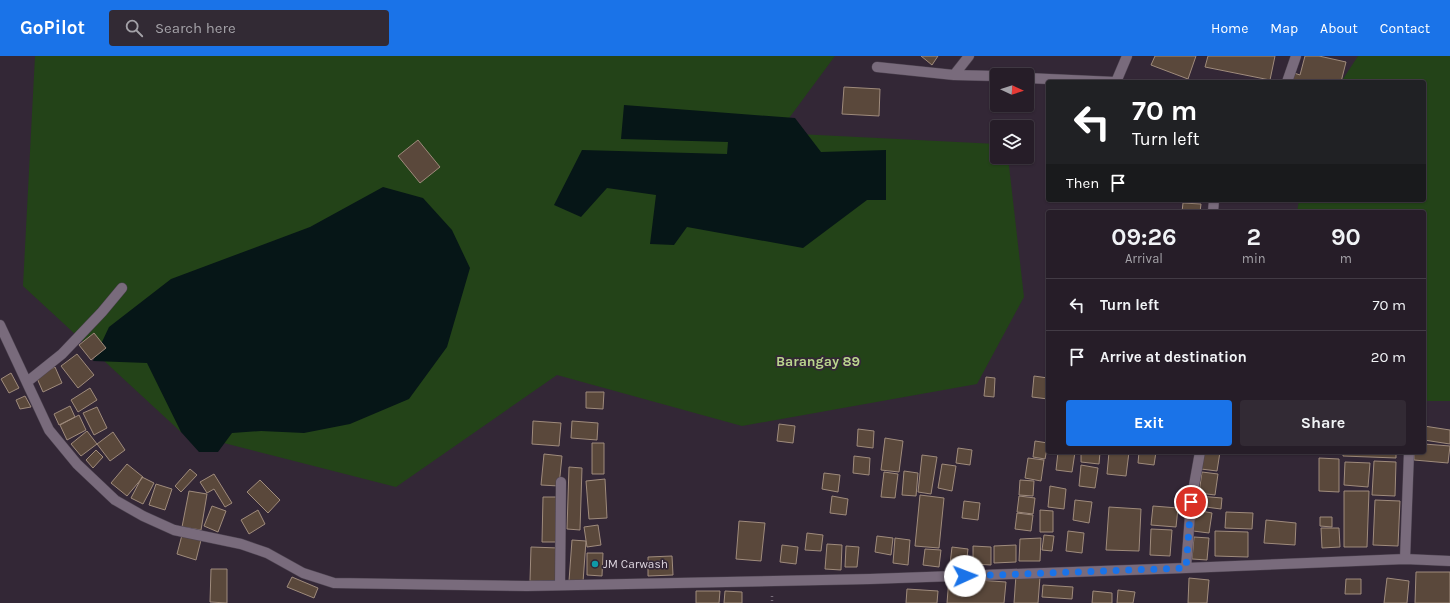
<!DOCTYPE html>
<html lang="en">
<head>
<meta charset="utf-8">
<style>
	body { margin:0; font-family:Karla,sans-serif; background:#322a34; color:#f1f3f6; height:100vh; display:flex; flex-direction:column; font-size:15px; white-space:nowrap }
	* { box-sizing:border-box; margin:0 }
	p { font-size:13px; color:#a4a2a8 }
	.icon { flex:none; width:22px; height:22px; fill:none; stroke:currentColor; stroke-width:2; stroke-linecap:round; stroke-linejoin:round }
	.map { position:relative; flex:1; overflow:hidden }
	.panel { position:absolute; left:1046px; top:154px; width:380px; height:244px; display:flex; flex-direction:column; background:#261d28; border-radius:4px; box-shadow:0 1px 3px #0004,0 0 0 1px #423b45 }
	.panel>* { flex:none }
	.banner { position:absolute; left:1046px; top:24px; width:380px; height:122px; border-radius:4px; box-shadow:0 1px 3px #0004,0 0 0 1px #423b45; background:#202124; color:#fff; overflow:hidden }
	.needle { width:26px; rotate:94deg }
	.controls { position:absolute; left:990px; top:12px; display:grid; gap:8px }
	.controls a { display:grid; place-items:center; width:44px; height:44px; border-radius:4px; background:#261d28; box-shadow:0 1px 3px #0004,0 0 0 1px #423b45; font-size:20px }
	.pin { position:absolute; display:grid; place-items:center; width:34px; height:34px; color:#fff; margin:-17px; border:2px solid #fff; border-radius:50%; box-shadow:0 1px 4px #0007 }
	.me { position:absolute; width:44px; margin:-22px; rotate:88deg; stroke-linejoin:round; filter:drop-shadow(0 0 3px #0008) }
	.turn { display:flex; align-items:center; gap:14px; height:84px; padding:0 20px; font-size:18px }
	.turn .icon { width:52px; height:52px; stroke-width:2.5 }
	.turn b { display:block; font-size:28px; line-height:34px }
	.then { display:flex; align-items:center; height:38px; padding:0 20px; background:#0003; gap:8px; font-size:15px }
	.eta { display:flex; justify-content:space-evenly; align-items:center; height:68px; text-align:center }
	.eta b { font-size:24px; font-weight:700; line-height:28px }
	.cta { display:flex; gap:8px; margin-top:auto; padding:8px 20px }
	.cta a { flex:1; height:46px; border-radius:4px; background:#1a73e8; color:#fff; font-size:16px; font-weight:700; line-height:46px; text-align:center }
	.cta a+a { background:#322a34; color:#f1f3f6 }
	ul { padding:0; list-style:none }
	li { display:flex; align-items:center; gap:12px; height:52px; padding:0 20px; border-top:1px solid #423b45 }
	li div { flex:1 }
	li b { display:block; font-size:15px }
	li em { font-style:normal }
	header { display:flex; align-items:center; gap:24px; box-sizing:border-box; height:56px; padding:0 20px; background:#1a73e8; color:#fff }
	header strong { font-size:19px }
	nav { display:flex; gap:22px; margin-inline-start:auto; font-size:14px }
	.search { width:280px; height:36px; background:#322a34; display:flex; align-items:center; gap:10px; box-sizing:border-box; padding:0 14px; border-radius:4px; color:#a4a2a8; font-size:15px }
	.map>svg:first-child { display:block }
</style>
</head>
<body>
<header>
<strong>GoPilot</strong>
<div class="search"><svg class="icon" aria-label="search" viewBox="0 0 24 24"><circle cx="10" cy="10" r="6"/><path d="M15 15l6 6"/></svg>Search here</div>
<nav><a>Home</a><a>Map</a><a>About</a><a>Contact</a></nav>
</header>
<div class="map">
<svg width="1450" height="547" viewBox="0 0 1450 547">
	<rect width="100%" height="100%" fill="#332736"/>
	<path fill="#234318" d="M 35,0 L 835,0 L 778,77 L 997,88 L 997,101 L 1008,101 L 1024,241 L 977,328 L 742,370 L 557,319 L 396,431 L 181,376 L 23,230 Z
		M 1358,0 L 1450,0 L 1450,345 L 1424,345 L 1424,156 L 1297,156 L 1299,144 L 1424,144 L 1424,26 L 1341,26 Z"/>
	<path fill="#061617" d="M 624,49 L 795,62 L 821,96 L 886,94 L 886,144 L 867,144 L 803,192 L 687,171 L 674,189 L 650,188 L 656,139 L 607,132 L 581,161 L 554,149 L 582,94 L 727,98 L 728,86 L 621,83 Z
		M 383,131 L 423,142 L 452,174 L 470,212 L 447,291 L 409,343 L 350,368 L 304,377 L 261,375 L 232,377 L 218,396 L 199,396 L 181,376 L 147,307 L 93,305 L 109,271 L 171,223 L 310,171 Z"/>
	<path fill="#5a483b" stroke="#9f8b7c" d="M 921,0 L 938,0 L 932,9 Z
		M 1155,0 L 1196,0 L 1188,23 L 1151,9 Z
		M 1208,0 L 1275,0 L 1270,24 L 1205,11 Z
		M 1305,0 L 1319,0 L 1346,6 L 1341,26 L 1292,26 L 1294,17 L 1300,19 Z
		M 844,31 L 880,33 L 879,60 L 842,58 Z
		M 418,84 L 440,111 L 420,127 L 398,100 Z
		M 1183,147 L 1201,148 L 1200,156 L 1182,156 Z
		M 94,277 L 106,292 L 91,304 L 79,289 Z
		M 77,298 L 94,319 L 78,332 L 61,310 Z
		M 55,311 L 62,327 L 43,336 L 36,320 Z
		M 11,317 L 19,332 L 9,337 L 1,323 Z
		M 1034,320 L 1048,322 L 1048,343 L 1032,341 Z
		M 986,321 L 995,322 L 994,341 L 984,340 Z
		M 90,332 L 97,344 L 78,356 L 71,344 Z
		M 586,336 L 604,336 L 603,353 L 586,352 Z
		M 25,340 L 31,351 L 20,353 L 16,344 Z
		M 70,350 L 75,361 L 59,369 L 54,358 Z
		M 97,351 L 107,372 L 94,379 L 83,357 Z
		M 79,359 L 86,374 L 67,384 L 60,369 Z
		M 533,365 L 561,367 L 559,390 L 532,388 Z
		M 572,365 L 598,367 L 597,384 L 571,382 Z
		M 779,368 L 795,370 L 793,387 L 777,385 Z
		M 1424,370 L 1450,374 L 1450,388 L 1424,384 Z
		M 858,373 L 874,375 L 873,392 L 857,390 Z
		M 87,375 L 97,388 L 81,400 L 71,388 Z
		M 113,376 L 125,394 L 110,405 L 97,388 Z
		M 885,382 L 903,385 L 899,416 L 881,414 Z
		M 1035,385 L 1048,387 L 1045,403 L 1033,401 Z
		M 592,387 L 604,387 L 604,418 L 592,418 Z
		M 1424,388 L 1450,390 L 1448,407 L 1414,404 L 1414,396 L 1424,396 Z
		M 958,392 L 972,394 L 970,409 L 956,407 Z
		M 96,394 L 103,401 L 93,412 L 86,404 Z
		M 1058,396 L 1075,396 L 1072,416 L 1056,414 Z
		M 1081,396 L 1100,396 L 1099,408 L 1081,406 Z
		M 1109,396 L 1129,396 L 1126,420 L 1107,418 Z
		M 1139,396 L 1156,396 L 1154,409 L 1138,407 Z
		M 1203,396 L 1220,396 L 1217,415 L 1201,413 Z
		M 1343,396 L 1396,396 L 1396,402 L 1343,400 Z
		M 544,398 L 562,400 L 559,430 L 541,429 Z
		M 922,399 L 937,401 L 931,438 L 918,436 Z
		M 854,400 L 870,402 L 869,419 L 853,417 Z
		M 1028,402 L 1044,404 L 1041,425 L 1025,422 Z
		M 1319,402 L 1339,403 L 1339,436 L 1319,435 Z
		M 1374,405 L 1396,406 L 1395,440 L 1372,439 Z
		M 1345,406 L 1370,407 L 1368,431 L 1344,429 Z
		M 127,408 L 143,421 L 127,440 L 111,427 Z
		M 942,408 L 956,410 L 952,435 L 938,432 Z
		M 1081,409 L 1098,412 L 1095,432 L 1079,430 Z
		M 569,411 L 582,412 L 580,474 L 567,473 Z
		M 190,413 L 197,419 L 181,436 L 175,430 Z
		M 904,415 L 918,417 L 916,440 L 902,439 Z
		M 884,416 L 898,418 L 895,442 L 881,441 Z
		M 1202,416 L 1218,418 L 1215,439 L 1199,437 Z
		M 824,417 L 840,419 L 838,436 L 822,433 Z
		M 214,418 L 232,447 L 225,451 L 214,433 L 207,437 L 200,426 Z
		M 142,421 L 154,427 L 143,448 L 131,442 Z
		M 605,423 L 607,462 L 589,463 L 586,425 Z
		M 260,424 L 280,444 L 268,457 L 247,436 Z
		M 1020,424 L 1034,425 L 1033,440 L 1019,439 Z
		M 156,428 L 172,433 L 165,454 L 149,449 Z
		M 1050,430 L 1066,433 L 1064,453 L 1048,451 Z
		M 189,435 L 207,438 L 201,474 L 182,471 Z
		M 1344,435 L 1369,435 L 1367,491 L 1344,491 Z
		M 920,439 L 944,442 L 939,492 L 915,490 Z
		M 832,440 L 848,443 L 846,459 L 830,457 Z
		M 1019,440 L 1035,442 L 1033,458 L 1017,456 Z
		M 1199,440 L 1222,442 L 1221,453 L 1198,450 Z
		M 543,441 L 560,441 L 560,486 L 542,486 Z
		M 1075,444 L 1092,446 L 1089,467 L 1073,464 Z
		M 1375,444 L 1400,445 L 1398,490 L 1373,489 Z
		M 964,445 L 980,447 L 978,464 L 962,462 Z
		M 212,450 L 226,455 L 218,476 L 204,470 Z
		M 1153,450 L 1178,452 L 1176,471 L 1151,469 Z
		M 1109,451 L 1141,453 L 1139,495 L 1106,494 Z
		M 258,454 L 265,468 L 249,478 L 241,464 Z
		M 1040,454 L 1053,455 L 1053,476 L 1040,476 Z
		M 1196,454 L 1212,457 L 1209,477 L 1193,475 Z
		M 1226,456 L 1253,457 L 1252,473 L 1225,472 Z
		M 1017,457 L 1033,459 L 1031,475 L 1015,473 Z
		M 1320,461 L 1332,461 L 1332,471 L 1320,470 Z
		M 1266,464 L 1296,467 L 1295,489 L 1264,487 Z
		M 739,465 L 765,467 L 761,505 L 736,503 Z
		M 598,469 L 601,489 L 587,491 L 584,471 Z
		M 1321,472 L 1339,472 L 1340,491 L 1322,492 Z
		M 1151,473 L 1172,474 L 1170,500 L 1150,499 Z
		M 1068,475 L 1084,477 L 1082,497 L 1066,495 Z
		M 1215,475 L 1248,476 L 1248,501 L 1215,500 Z
		M 807,477 L 823,479 L 821,495 L 805,494 Z
		M 182,479 L 201,484 L 196,504 L 177,498 Z
		M 1044,479 L 1054,480 L 1052,495 L 1042,494 Z
		M 877,480 L 893,482 L 891,499 L 875,496 Z
		M 1194,481 L 1209,482 L 1207,504 L 1192,503 Z
		M 895,482 L 910,484 L 908,509 L 893,507 Z
		M 1041,482 L 1040,505 L 1019,505 L 1020,483 Z
		M 572,484 L 586,485 L 583,526 L 569,525 Z
		M 827,488 L 842,489 L 841,514 L 825,513 Z
		M 782,489 L 798,491 L 796,508 L 780,506 Z
		M 1016,489 L 1016,506 L 994,507 L 994,490 Z
		M 846,490 L 859,491 L 857,511 L 845,511 Z
		M 973,490 L 991,491 L 991,509 L 973,508 Z
		M 531,491 L 559,492 L 558,526 L 530,525 Z
		M 952,491 L 968,493 L 966,510 L 950,508 Z
		M 925,493 L 941,494 L 939,511 L 923,509 Z
		M 587,497 L 603,497 L 602,520 L 587,519 Z
		M 672,500 L 673,519 L 648,520 L 648,501 Z
		M 211,513 L 227,513 L 227,547 L 210,546 Z
		M 1416,516 L 1450,516 L 1450,547 L 1415,547 Z
		M 1016,519 L 1040,521 L 1038,547 L 1014,547 Z
		M 292,521 L 318,532 L 314,542 L 287,531 Z
		M 949,522 L 1006,526 L 1004,547 L 947,547 Z
		M 1189,522 L 1209,524 L 1207,547 L 1188,547 Z
		M 1387,522 L 1409,525 L 1407,547 L 1384,547 Z
		M 1346,523 L 1361,523 L 1361,538 L 1345,538 Z
		M 1043,529 L 1073,531 L 1072,543 L 1042,541 Z
		M 907,533 L 938,535 L 937,547 L 906,547 Z
		M 1118,534 L 1135,536 L 1133,547 L 1117,547 Z
		M 696,535 L 720,535 L 719,547 L 696,547 Z
		M 725,535 L 742,536 L 742,547 L 724,547 Z
		M 1093,535 L 1112,537 L 1112,547 L 1092,547 Z"/>
	<g fill="none" stroke-linecap="round" stroke-linejoin="round">
		<defs>
			<path id="minor" d="M 877,11 L 954,19 L 997,20
				M 954,19 L 969,0
				M 1027,22 L 1115,26
				M 1116,26 L 1127,0
				M 1287,26 L 1296,0
				M 1213,156 L 1214,144
				M 0,269 L 49,374 L 77,408 L 115,444 L 143,460 L 174,474 L 241,488 L 267,497 L 303,517 L 334,527 L 527,530 L 870,523 L 1186,512 L 1405,503 L 1450,505
				M 27,326 L 62,298 L 102,256 L 122,232
				M 1405,503 L 1409,396
				M 1186,512 L 1191,446 L 1200,396
				M 560,529 L 561,426"/>
		</defs>
		<use href="#minor" stroke="#4d4350" stroke-width="11"/>
		<path stroke="#786e7b" stroke-width="2.5" stroke-dasharray="1 3" stroke-linecap="butt" d="M 772,540 L 772,547"/>
		<use href="#minor" stroke="#796b7c" stroke-width="10"/>
	</g>
	<g fill="none" stroke-linecap="round" stroke-linejoin="round">
		<path stroke="#1a73e8" stroke-width="7" stroke-dasharray="0 12.6" d="M 965,520 L 1186,512 L 1191,446"/>
	</g>
	<circle fill="#0f9aa8" stroke="#332736" stroke-width="1.5" cx="595" cy="508" r="4"/>
	<g text-anchor="middle" stroke-width="3.5" stroke-linejoin="round" paint-order="stroke">
		<g font-size="12" fill="#ddd5df" stroke="#332736" text-anchor="start">
			<text x="603" y="512">JM Carwash</text>
		</g>
		<g font-size="14" font-weight="bold" fill="#bad58d" stroke="#332736">
			<text x="818" y="310">Barangay 89</text>
		</g>
	</g>
</svg>
<div class="controls">
<a><svg class="needle" viewBox="-14 -14 28 28"><path d="M0-13l5 13h-10z" fill="#e53935"/><path d="M0 13l5-13h-10z" fill="#a4a2a8"/></svg></a>
<a><svg class="icon" aria-label="layers" viewBox="0 0 24 24"><path d="M12 4l9 5-9 5-9-5zM3 14l9 5 9-5"/></svg></a>
</div>
<div class="pin" style="left:1191px;top:446px;background:#d93025"><svg class="icon" aria-label="arrive" viewBox="0 0 24 24"><path d="M6 21V4h12l-3 4 3 4H6"/></svg></div>
<svg class="me" style="left:965px;top:520px" viewBox="-20 -20 40 40"><circle r="19" fill="#fff"/><path d="M0-13L10 11 0 6-10 11z" fill="#1a73e8"/></svg>
<div class="banner">
<div class="turn"><svg class="icon" aria-label="left" viewBox="0 0 24 24"><path d="M17 20v-9H6M10 6l-5 5 5 5"/></svg><div><b>70 m</b>Turn left</div></div>
<div class="then">Then<svg class="icon" aria-label="arrive" viewBox="0 0 24 24"><path d="M6 21V4h12l-3 4 3 4H6"/></svg></div>
</div>
<section class="panel">
<div class="eta">
<div><b>09:26</b><p>Arrival</p></div>
<div><b>2</b><p>min</p></div>
<div><b>90</b><p>m</p></div>
</div>
<ul>
<li><svg class="icon" aria-label="left" viewBox="0 0 24 24"><path d="M17 20v-9H6M10 6l-5 5 5 5"/></svg><div><b>Turn left</b></div><em>70 m</em></li>
<li><svg class="icon" aria-label="arrive" viewBox="0 0 24 24"><path d="M6 21V4h12l-3 4 3 4H6"/></svg><div><b>Arrive at destination</b></div><em>20 m</em></li>
</ul>
<div class="cta"><a>Exit</a><a>Share</a></div>
</section>
</div>
</body>
</html>
